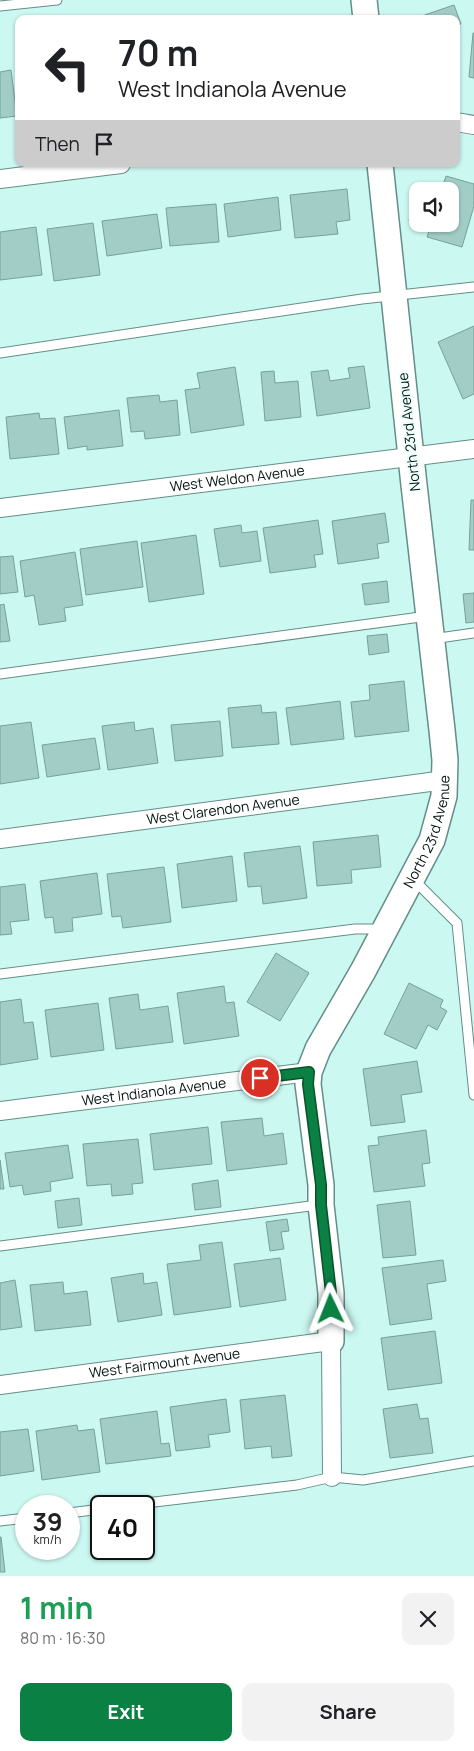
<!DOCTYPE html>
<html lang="en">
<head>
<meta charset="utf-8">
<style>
	body { margin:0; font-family:Manrope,sans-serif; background:#f2f2f2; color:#202124; height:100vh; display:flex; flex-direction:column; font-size:19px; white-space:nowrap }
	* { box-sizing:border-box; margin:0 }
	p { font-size:16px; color:#757577 }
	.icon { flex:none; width:28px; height:28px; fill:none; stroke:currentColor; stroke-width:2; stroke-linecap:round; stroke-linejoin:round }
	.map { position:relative; height:1576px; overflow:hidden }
	.drawer { display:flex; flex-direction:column; background:#fff; flex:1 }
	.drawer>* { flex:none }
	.guide { position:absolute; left:15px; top:15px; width:445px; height:152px; border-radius:10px; box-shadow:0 1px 4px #0004; background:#fff; color:#202124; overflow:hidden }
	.tools { position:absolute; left:409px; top:182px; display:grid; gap:10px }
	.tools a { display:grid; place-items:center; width:50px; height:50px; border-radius:10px; background:#fff; box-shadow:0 1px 4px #0004; font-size:25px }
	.speed { position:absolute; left:15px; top:1495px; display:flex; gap:10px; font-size:25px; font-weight:700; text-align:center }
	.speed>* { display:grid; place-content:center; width:65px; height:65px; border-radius:50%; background:#fff; box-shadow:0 1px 4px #0004; line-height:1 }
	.speed small { font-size:12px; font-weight:400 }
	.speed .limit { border:2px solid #111; border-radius:8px; background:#fff; color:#111 }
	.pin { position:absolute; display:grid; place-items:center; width:42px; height:42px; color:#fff; margin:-21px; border:2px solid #fff; border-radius:50%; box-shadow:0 1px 5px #0007 }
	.me { position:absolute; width:55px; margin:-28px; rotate:358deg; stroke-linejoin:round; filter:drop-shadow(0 0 4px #0008) }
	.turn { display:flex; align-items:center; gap:18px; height:105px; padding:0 20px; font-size:22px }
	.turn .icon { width:65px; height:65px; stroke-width:2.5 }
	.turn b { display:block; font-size:35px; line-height:42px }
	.then { display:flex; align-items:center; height:48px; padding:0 20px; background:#0003; gap:10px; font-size:19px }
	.round { display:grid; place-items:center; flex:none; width:52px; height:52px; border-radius:10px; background:#f2f2f2 }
	.summary { display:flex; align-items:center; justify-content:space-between; height:85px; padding:0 20px }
	h1 { font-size:30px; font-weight:700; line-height:38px; color:#1e9e55 }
	.button { display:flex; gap:10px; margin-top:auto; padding:10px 20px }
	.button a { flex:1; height:58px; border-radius:10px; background:#0b8043; color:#fff; font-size:20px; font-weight:700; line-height:58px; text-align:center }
	.button a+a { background:#f2f2f2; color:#202124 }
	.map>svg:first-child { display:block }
</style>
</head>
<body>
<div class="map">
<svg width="474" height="1576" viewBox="0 0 474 1576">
	<rect width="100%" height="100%" fill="#ccf8f2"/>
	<path fill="#a2cdc7" stroke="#77a09b" d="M 454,5 L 461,24 L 456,26 L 456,19 L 413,19 Z
		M 473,33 L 474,33 L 474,78 L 469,77 Z
		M 11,70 L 17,116 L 0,118 L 0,72 Z
		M 446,176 L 474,184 L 474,206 L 462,247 L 427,237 L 430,228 L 409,221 L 415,198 L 418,199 L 418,224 L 450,224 L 450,191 L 441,191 Z
		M 347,189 L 350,220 L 336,222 L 338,234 L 295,238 L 290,195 Z
		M 278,197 L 281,230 L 228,237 L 224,204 Z
		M 216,204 L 219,242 L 170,246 L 166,208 Z
		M 157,214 L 162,248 L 107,256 L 102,221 Z
		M 93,223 L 100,275 L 54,281 L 47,229 Z
		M 36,227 L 42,275 L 0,280 L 0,232 Z
		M 474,326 L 474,394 L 463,399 L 438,342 Z
		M 364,366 L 370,408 L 317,416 L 311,372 L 328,370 L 330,381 L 350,378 L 348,368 Z
		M 235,367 L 244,425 L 191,433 L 185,390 L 200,388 L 197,373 Z
		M 274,371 L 275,383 L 298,381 L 301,417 L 265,421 L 261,372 Z
		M 159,395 L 160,402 L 177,400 L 180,435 L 145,439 L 144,431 L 131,432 L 127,398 Z
		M 119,410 L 123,446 L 87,450 L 87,446 L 68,449 L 64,417 Z
		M 39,413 L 40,419 L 55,418 L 59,454 L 10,459 L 6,417 Z
		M 471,500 L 474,500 L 474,550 L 469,550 Z
		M 385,513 L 389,542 L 377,544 L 379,558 L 338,564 L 332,521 Z
		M 318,520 L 323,554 L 314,555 L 316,567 L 270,573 L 263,528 Z
		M 241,525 L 242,533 L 257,531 L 261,561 L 220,567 L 214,529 Z
		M 196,535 L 204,594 L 149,602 L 141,543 Z
		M 137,541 L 143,587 L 86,595 L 80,549 Z
		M 75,552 L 83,605 L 64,608 L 66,621 L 39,625 L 34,595 L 25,597 L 20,561 Z
		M 13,556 L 18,592 L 0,594 L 0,557 Z
		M 387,581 L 389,602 L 365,605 L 362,584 Z
		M 474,593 L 474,622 L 466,623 L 463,594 Z
		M 4,604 L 10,641 L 0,642 L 0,605 Z
		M 387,634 L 389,652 L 369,655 L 367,636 Z
		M 404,681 L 409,731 L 355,737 L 351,702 L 370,700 L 369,685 Z
		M 340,701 L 344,739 L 291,745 L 286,708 Z
		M 261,705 L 262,713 L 276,712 L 279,744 L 232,748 L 228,708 Z
		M 220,721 L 223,756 L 175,761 L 171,725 Z
		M 31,722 L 39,778 L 0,784 L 0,726 Z
		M 134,722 L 135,731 L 153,728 L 158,763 L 108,770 L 102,726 Z
		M 95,738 L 100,769 L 47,777 L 42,745 Z
		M 378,835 L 381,867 L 351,870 L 352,883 L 317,886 L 313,842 Z
		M 300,846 L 307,898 L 263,904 L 261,886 L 248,887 L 244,853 Z
		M 232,856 L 237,901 L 182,908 L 177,864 Z
		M 164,867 L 171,922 L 123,928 L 121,916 L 112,917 L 107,874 Z
		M 97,873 L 102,914 L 72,918 L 73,931 L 55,933 L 53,917 L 45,918 L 40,881 Z
		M 25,884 L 29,920 L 10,922 L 12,934 L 0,935 L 0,887 Z
		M 276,953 L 309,973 L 280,1021 L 247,1002 Z
		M 409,983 L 443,1000 L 440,1007 L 447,1011 L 437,1030 L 428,1025 L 416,1049 L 384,1034 Z
		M 224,986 L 226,1003 L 234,1002 L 239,1036 L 184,1044 L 177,993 Z
		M 138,994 L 140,1010 L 168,1006 L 173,1042 L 116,1049 L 109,998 Z
		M 21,999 L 24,1023 L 33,1022 L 38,1059 L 0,1065 L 0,1002 Z
		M 98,1003 L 104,1050 L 51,1057 L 45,1010 Z
		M 417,1061 L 422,1092 L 401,1095 L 405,1122 L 371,1126 L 363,1069 Z
		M 262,1118 L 264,1136 L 283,1133 L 287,1164 L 227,1171 L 221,1122 Z
		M 208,1127 L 212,1164 L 154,1170 L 150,1134 Z
		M 426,1130 L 430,1163 L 422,1164 L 425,1186 L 374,1192 L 368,1146 L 379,1145 L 378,1137 Z
		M 138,1139 L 143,1183 L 132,1184 L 133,1194 L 112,1196 L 111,1184 L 87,1186 L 83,1144 Z
		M 68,1145 L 73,1178 L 50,1182 L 51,1191 L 24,1195 L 22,1185 L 10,1187 L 5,1153 Z
		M 0,1160 L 4,1189 L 0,1189 Z
		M 218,1180 L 221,1207 L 195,1210 L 192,1184 Z
		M 79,1198 L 82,1225 L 58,1228 L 55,1201 Z
		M 410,1201 L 416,1255 L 383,1258 L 377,1205 Z
		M 287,1219 L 289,1231 L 281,1232 L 284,1249 L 270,1251 L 266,1222 Z
		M 222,1242 L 231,1307 L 174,1315 L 167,1264 L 201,1260 L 199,1245 Z
		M 280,1258 L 286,1300 L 240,1307 L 234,1264 Z
		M 443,1260 L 446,1281 L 427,1284 L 432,1319 L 390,1325 L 382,1268 Z
		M 143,1273 L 144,1284 L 157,1282 L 162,1315 L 118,1322 L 111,1278 Z
		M 15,1280 L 22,1327 L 0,1330 L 0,1283 Z
		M 63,1282 L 64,1294 L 87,1291 L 91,1325 L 35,1331 L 30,1285 Z
		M 435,1331 L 442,1383 L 388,1390 L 381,1338 Z
		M 285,1395 L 292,1456 L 272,1458 L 271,1446 L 245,1449 L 240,1400 Z
		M 226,1399 L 230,1432 L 208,1435 L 210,1447 L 176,1451 L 170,1407 Z
		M 417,1404 L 420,1419 L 428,1418 L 433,1453 L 390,1458 L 383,1409 Z
		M 157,1411 L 161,1444 L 169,1443 L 171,1456 L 106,1464 L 100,1419 Z
		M 77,1425 L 78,1431 L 94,1429 L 100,1472 L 42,1480 L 36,1431 Z
		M 28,1429 L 34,1471 L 0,1476 L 0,1432 Z
		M 0,1537 L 1,1537 L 5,1572 L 0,1572 Z"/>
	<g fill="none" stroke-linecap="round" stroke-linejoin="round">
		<defs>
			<path id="lane" d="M 0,6 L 57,0
				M 0,353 L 362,299 L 474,287
				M 432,639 L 474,633
				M 0,674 L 428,616
				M 414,880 L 457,923 L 474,1095
				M 0,974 L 355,929 L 382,929
				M 0,1246 L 318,1205
				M 121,1506 L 297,1485 L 332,1477 L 363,1480 L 474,1461
				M 69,1513 L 101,1509
				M 0,1521 L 26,1518"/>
			<g id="street">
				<path d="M 456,122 L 474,125"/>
				<path d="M 0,179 L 121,164"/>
				<path id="s1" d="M 0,508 L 474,449"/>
				<path id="s2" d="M 0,839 L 445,780"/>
				<path id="s3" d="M 0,1111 L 309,1072"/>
				<path id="s4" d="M 0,1385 L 331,1341 L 332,1477"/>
			</g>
			<g id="secondary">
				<path d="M 364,0 L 366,19"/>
				<path id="s5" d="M 331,1341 L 331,1293 L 321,1205 L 321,1185 L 308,1084 L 309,1072 L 318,1049 L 363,971 L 432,840 L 444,796 L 445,760 L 442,730 L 414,485 L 380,164"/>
			</g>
		</defs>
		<use href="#lane" stroke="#648e88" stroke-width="11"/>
		<use href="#street" stroke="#648e88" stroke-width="20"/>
		<use href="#secondary" stroke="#648e88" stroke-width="28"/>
		<use href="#lane" stroke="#fff" stroke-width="9"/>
		<use href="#street" stroke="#fff" stroke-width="18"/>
		<use href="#secondary" stroke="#fff" stroke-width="25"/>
	</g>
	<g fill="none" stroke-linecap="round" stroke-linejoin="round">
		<defs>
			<path id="route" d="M 260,1078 L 309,1072 L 308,1084 L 321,1185 L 321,1205 L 331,1293 L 331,1309"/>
		</defs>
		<use href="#route" stroke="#07532c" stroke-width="12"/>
		<use href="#route" stroke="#0b8043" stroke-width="9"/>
	</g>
	<g text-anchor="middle" stroke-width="4" stroke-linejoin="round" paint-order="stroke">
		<g font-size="14" fill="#061614" stroke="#eefffc">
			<text transform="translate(409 432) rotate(-96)" y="5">North 23rd Avenue</text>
			<text dy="5" stroke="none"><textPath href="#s1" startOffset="239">West Weldon Avenue</textPath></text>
			<text dy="5" stroke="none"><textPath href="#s2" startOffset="225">West Clarendon Avenue</textPath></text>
			<text dy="5" stroke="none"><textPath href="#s5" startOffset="540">North 23rd Avenue</textPath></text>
			<text dy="5" stroke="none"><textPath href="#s3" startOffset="155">West Indianola Avenue</textPath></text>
			<text dy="5" stroke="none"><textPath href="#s4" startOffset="166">West Fairmount Avenue</textPath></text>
		</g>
	</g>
</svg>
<div class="tools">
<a><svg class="icon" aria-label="sound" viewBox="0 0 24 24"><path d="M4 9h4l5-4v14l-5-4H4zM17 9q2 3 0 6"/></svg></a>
</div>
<div class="speed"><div>39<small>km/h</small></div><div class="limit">40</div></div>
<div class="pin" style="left:260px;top:1078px;background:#d93025"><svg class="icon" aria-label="arrive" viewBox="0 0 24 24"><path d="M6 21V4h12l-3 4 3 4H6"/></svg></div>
<svg class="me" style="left:331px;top:1309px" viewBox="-20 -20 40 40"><path d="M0-17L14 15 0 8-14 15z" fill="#0b8043" stroke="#fff" stroke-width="4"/></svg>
<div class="guide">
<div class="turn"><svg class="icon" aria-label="left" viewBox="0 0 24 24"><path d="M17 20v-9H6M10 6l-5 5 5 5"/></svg><div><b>70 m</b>West Indianola Avenue</div></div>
<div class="then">Then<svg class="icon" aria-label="arrive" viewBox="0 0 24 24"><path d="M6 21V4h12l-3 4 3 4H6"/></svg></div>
</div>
</div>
<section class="drawer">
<div class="summary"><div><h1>1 min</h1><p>80 m · 16:30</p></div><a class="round"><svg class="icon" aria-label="close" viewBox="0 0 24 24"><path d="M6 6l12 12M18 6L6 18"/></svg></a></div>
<div class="button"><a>Exit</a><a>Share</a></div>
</section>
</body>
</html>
